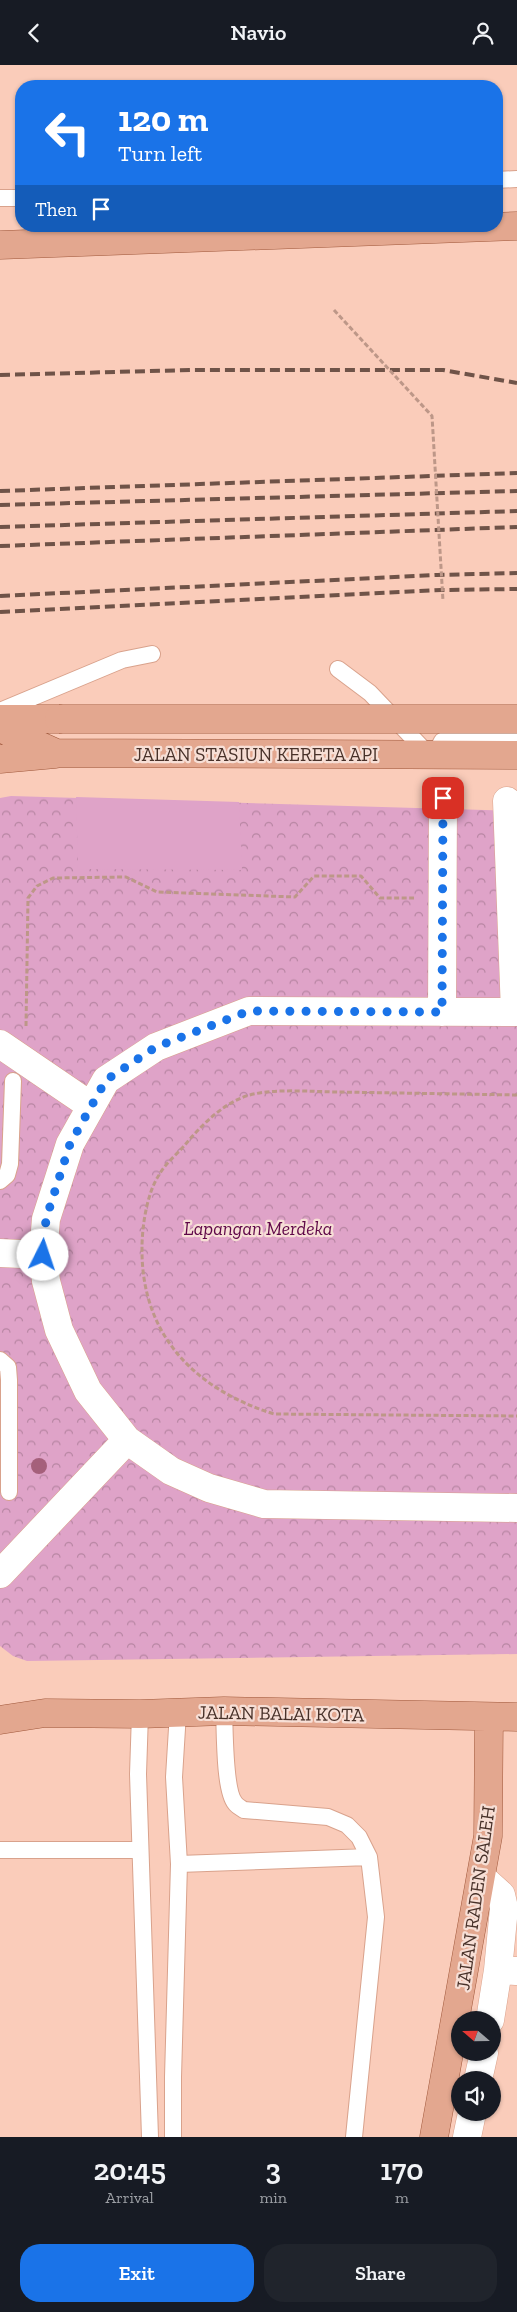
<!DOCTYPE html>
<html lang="en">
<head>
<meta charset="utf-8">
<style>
	body { margin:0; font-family:"Zilla Slab",serif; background:#20242c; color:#f1f3f6; height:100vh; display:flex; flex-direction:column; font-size:19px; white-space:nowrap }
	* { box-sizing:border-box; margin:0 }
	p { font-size:16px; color:#9ea1a6 }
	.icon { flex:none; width:28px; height:28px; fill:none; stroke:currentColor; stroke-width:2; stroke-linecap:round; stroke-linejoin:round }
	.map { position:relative; height:2072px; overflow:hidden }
	.drawer { display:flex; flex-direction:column; background:#171b24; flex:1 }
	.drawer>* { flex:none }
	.guide { position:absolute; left:15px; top:15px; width:488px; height:152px; border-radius:20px; box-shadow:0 1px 4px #0004; background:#1a73e8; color:#fff; overflow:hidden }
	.needle { width:32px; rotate:290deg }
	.tools { position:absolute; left:451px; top:1946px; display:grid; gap:10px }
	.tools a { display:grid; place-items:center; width:50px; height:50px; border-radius:50%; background:#171b24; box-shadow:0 1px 4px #0004; font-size:25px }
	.pin { position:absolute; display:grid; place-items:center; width:42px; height:42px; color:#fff; margin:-21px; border-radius:10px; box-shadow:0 2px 8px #0006 }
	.me { position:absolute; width:55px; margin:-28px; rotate:4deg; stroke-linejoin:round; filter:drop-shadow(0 0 4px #0008) }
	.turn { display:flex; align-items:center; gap:18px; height:105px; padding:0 20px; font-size:22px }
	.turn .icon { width:65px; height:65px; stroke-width:2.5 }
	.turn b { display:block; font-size:35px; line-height:42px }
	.then { display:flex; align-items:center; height:48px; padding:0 20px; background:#0003; gap:10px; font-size:19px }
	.eta { display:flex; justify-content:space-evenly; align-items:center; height:85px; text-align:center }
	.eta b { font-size:30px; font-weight:600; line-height:35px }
	.primary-button { display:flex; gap:10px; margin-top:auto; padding:10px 20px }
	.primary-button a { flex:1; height:58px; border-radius:20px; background:#1a73e8; color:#fff; font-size:20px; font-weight:600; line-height:58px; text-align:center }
	.primary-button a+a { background:#20242c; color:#f1f3f6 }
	header { display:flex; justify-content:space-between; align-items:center; height:65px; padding:0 20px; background:#171b24; font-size:22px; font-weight:600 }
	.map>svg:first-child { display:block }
</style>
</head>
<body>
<header><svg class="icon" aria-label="back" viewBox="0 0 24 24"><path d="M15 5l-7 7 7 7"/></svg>Navio<svg class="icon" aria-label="person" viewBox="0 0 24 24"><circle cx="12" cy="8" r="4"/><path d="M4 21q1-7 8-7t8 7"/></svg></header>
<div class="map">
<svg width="517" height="2072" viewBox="0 0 517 2072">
	<defs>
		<pattern id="park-crowns" width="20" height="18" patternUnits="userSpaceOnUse" patternTransform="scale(1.25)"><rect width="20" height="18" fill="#dfa3c8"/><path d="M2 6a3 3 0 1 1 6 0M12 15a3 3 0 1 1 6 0" fill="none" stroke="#b785a2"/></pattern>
	</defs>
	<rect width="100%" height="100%" fill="#faccba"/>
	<path fill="url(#park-crowns)" d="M 11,731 L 517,746 L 517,1589 L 27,1596 L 13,1591 L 0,1581 L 0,733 Z"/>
	<path fill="#dfa3c8" d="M 76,732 L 239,737 L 242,805 L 78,804 Z"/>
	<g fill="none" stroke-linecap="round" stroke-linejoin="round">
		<defs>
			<path id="lane" d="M 496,115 L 517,114
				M 0,133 L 21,133
				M 338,604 L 370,628 L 428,689
				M 0,646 L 122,595 L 152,589
				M 435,689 L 442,676 L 452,672 L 517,674
				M 0,1116 L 7,1110 L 10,1099 L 13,1016
				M 0,1295 L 8,1302 L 9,1315 L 9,1427
				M 224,1646 C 225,1664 224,1725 235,1738 C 237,1741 241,1743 244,1745 L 328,1752 L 347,1760 L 359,1772 L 369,1792 L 376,1852 L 354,2072
				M 140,1649 L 138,1709 L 150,2072
				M 0,1785 L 140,1785
				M 179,1799 L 369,1792
				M 173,2072 L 173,2012 L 179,1799 L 174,1712 L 178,1647"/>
			<path id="street" d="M 507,736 L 515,947
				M 442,947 L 443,733
				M 517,947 L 249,946 L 156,982 L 106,1015 L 70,1079 L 46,1154 L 43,1190 L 46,1216 L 59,1265 L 88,1326 L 127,1375 L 171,1406 L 209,1423 L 264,1439 L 517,1443
				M 0,979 L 91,1041
				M 0,1188 L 43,1190
				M 0,1509 L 127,1375
				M 481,1812 L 501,1830 L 504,1843 L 498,1905
				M 490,1955 L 498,1905 L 516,1906
				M 478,2015 L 484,1988
				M 467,2072 L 472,2048"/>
			<path id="primary" d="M 0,180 L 517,161
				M 0,654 L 59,654
				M 0,663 L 56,688 L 517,690
				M 0,694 L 55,689
				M 0,1655 L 45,1648 L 140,1649 L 224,1646 L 517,1652
				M 434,2072 L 488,1771 L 489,1652"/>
		</defs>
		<use href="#lane" stroke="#d9a28c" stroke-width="18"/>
		<use href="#street" stroke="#d9a28c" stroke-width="29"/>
		<use href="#primary" stroke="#a0583b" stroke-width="29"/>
		<path stroke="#bd9788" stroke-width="3" stroke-dasharray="5 2.5" stroke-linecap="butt" d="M 26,961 L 28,833 L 37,821 L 53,813 L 126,812 L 157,827 L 295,832 L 314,811 L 361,811 L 380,833 L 414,833
			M 517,1030 C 458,1029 398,1028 339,1027 C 312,1027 266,1022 241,1033 C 218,1043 200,1062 184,1081 C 176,1090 165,1099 159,1110 C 147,1128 142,1161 142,1183 C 141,1269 194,1324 274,1349 L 517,1351"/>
		<use href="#lane" stroke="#fff" stroke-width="16"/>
		<use href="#street" stroke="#fff" stroke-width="28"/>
		<use href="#primary" stroke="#e3a78f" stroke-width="28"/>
		<path stroke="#6f5348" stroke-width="4" stroke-dasharray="10 5" stroke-linecap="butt" d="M 0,310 L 190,305 L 443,305 L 517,318
			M 0,426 L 517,408
			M 0,440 L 517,426
			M 0,462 L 517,446
			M 0,481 L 517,462
			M 0,531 L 437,510 L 517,508
			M 0,547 L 441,525 L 517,524"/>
		<defs>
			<path id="primary-bridge" d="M 59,654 L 517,654"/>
		</defs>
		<use href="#primary-bridge" stroke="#a0583b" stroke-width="29" stroke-linecap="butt"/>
		<path stroke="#bd9788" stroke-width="3" stroke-dasharray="5 2.5" stroke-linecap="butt" d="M 334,245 L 432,351 L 443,536"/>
		<use href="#primary-bridge" stroke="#e3a78f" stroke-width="28"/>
	</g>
	<circle fill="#a5607b" cx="39" cy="1401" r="8"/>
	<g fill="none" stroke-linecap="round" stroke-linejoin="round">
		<path stroke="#1a73e8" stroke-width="9" stroke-dasharray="0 16.2" d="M 43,1190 L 46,1154 L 70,1079 L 106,1015 L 156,982 L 249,946 L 442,947 L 443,733"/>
	</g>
	<g text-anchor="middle" stroke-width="4.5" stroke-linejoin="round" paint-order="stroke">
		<g font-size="19" fill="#483129" stroke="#f7dfd6">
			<text x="256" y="696">JALAN STASIUN KERETA API</text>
			<text transform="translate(281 1648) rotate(1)" y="7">JALAN BALAI KOTA</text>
			<text transform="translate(475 1833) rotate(-82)" y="7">JALAN RADEN SALEH</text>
		</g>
		<g font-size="19" font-style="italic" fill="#5f0748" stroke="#f7dfd6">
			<text x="258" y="1170">Lapangan Merdeka</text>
		</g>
	</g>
</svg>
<div class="tools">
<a><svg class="needle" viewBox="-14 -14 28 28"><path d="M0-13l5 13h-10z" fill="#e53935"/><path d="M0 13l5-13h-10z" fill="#9ea1a6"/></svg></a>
<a><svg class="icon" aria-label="sound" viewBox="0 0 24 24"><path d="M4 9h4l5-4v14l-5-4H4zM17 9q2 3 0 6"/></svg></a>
</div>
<div class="pin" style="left:443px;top:733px;background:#d93025"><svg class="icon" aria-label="arrive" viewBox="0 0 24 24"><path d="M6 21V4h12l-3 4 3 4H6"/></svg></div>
<svg class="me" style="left:43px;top:1190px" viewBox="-20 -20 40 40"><circle r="19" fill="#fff"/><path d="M0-13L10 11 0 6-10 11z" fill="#1a73e8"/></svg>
<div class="guide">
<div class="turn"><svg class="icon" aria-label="left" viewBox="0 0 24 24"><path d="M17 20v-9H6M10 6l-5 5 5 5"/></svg><div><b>120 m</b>Turn left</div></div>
<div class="then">Then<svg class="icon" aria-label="arrive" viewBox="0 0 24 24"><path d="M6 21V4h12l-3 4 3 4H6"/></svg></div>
</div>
</div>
<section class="drawer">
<div class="eta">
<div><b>20:45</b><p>Arrival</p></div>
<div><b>3</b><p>min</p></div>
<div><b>170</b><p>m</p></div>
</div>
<div class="primary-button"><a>Exit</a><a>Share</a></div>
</section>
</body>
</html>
